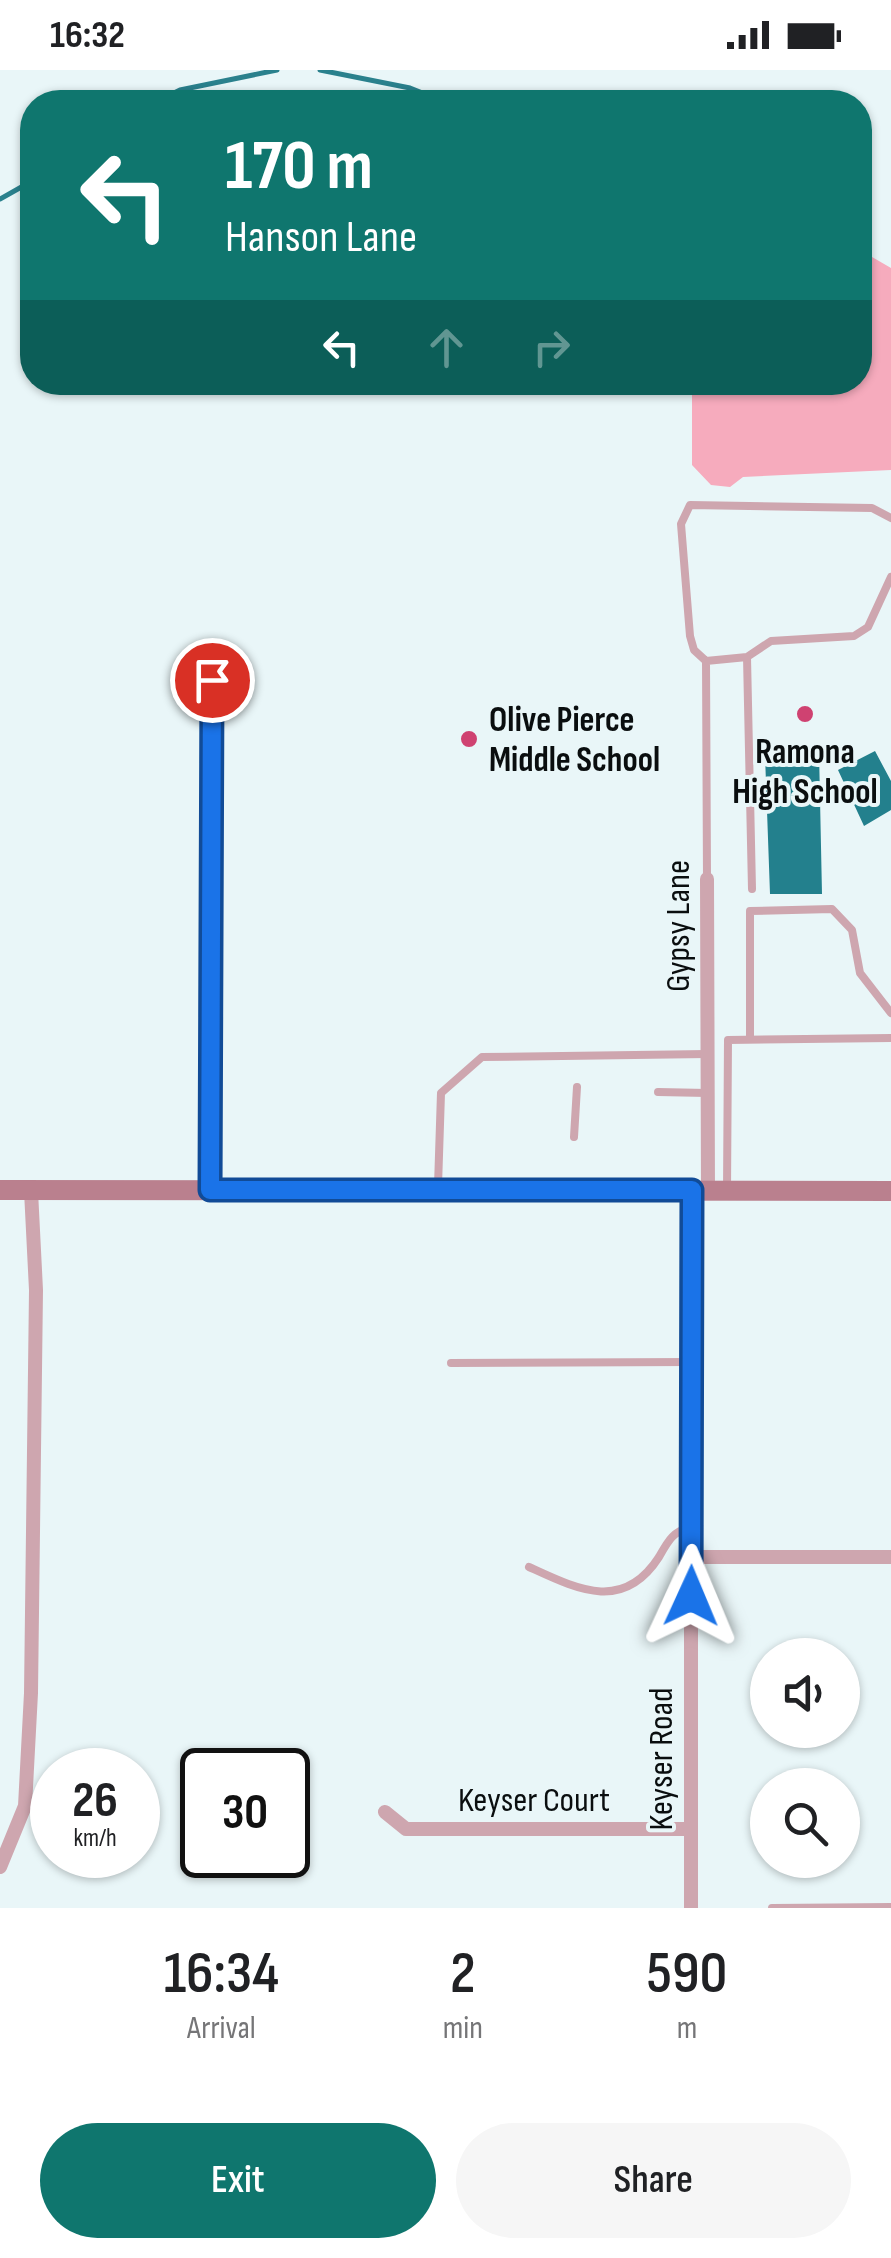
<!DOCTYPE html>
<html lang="en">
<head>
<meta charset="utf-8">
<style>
	body { margin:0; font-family:"Sofia Sans Condensed",sans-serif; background:#f6f6f6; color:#202124; height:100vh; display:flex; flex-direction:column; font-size:38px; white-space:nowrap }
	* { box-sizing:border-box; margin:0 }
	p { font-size:32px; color:#757577 }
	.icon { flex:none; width:55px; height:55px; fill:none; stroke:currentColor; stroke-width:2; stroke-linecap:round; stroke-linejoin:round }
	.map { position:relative; height:1838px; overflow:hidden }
	.details { display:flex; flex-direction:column; background:#fff; flex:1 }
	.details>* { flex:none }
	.guide { position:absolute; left:20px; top:20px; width:852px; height:305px; border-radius:40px; box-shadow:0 2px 8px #0004; background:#0f766e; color:#fff; overflow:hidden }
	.tools { position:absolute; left:750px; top:1568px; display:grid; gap:20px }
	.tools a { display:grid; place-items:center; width:110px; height:110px; border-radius:50%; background:#fff; box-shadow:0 2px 8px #0004; font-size:50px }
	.speed { position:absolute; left:30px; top:1678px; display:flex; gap:20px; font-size:50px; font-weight:700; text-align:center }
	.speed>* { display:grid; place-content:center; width:130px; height:130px; border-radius:50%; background:#fff; box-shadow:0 2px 8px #0004; line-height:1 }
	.speed small { font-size:25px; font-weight:400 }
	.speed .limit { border:5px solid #111; border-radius:15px; background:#fff; color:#111 }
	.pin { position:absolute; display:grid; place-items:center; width:85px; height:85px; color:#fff; margin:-42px; border:5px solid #fff; border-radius:50%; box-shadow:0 2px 10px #0007 }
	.me { position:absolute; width:110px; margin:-55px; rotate:1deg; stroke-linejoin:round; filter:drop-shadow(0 0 8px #0008) }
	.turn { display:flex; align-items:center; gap:35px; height:210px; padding:0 40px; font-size:45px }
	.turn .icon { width:130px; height:130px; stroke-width:2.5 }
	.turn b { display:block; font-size:70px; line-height:85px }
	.lanes { display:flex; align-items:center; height:95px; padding:0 40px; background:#0003; justify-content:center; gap:50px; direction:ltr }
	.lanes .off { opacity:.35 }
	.eta { display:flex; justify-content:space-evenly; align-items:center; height:170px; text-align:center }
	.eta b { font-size:60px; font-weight:600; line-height:70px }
	.cta { display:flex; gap:20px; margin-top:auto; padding:20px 40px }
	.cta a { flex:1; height:115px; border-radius:60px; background:#0f766e; color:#fff; font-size:40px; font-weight:600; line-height:115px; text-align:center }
	.cta a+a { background:#f6f6f6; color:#202124 }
	.status { display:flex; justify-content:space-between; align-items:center; height:70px; padding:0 50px; background:#fff; direction:ltr }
	.status svg { height:28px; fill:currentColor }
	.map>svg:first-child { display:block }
</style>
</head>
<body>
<div class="status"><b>16:32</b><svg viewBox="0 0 49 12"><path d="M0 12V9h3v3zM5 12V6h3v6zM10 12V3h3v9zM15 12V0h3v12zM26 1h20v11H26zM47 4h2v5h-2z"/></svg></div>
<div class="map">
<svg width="891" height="1838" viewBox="0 0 891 1838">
	<rect width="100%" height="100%" fill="#e9f6f8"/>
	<path fill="#f6abbd" d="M 860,180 L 891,198 L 891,400 L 743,407 L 730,417 L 711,415 L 692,395 L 692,313 L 860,312 Z"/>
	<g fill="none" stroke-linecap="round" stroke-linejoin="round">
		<path stroke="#2a818d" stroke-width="5" d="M 320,0 L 410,18 L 445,32
			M 156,32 L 180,20 L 277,0
			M 0,129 L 32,111"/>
	</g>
	<path fill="#23808d" d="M 819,681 L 822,824 L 770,824 L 765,685 Z
		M 875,681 L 891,711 L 891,740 L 864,756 L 838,700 Z"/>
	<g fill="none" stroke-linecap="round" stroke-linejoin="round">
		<path stroke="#cea6af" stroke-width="8" d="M 747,587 L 752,819
			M 706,591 L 694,580 L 690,566 L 681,454 L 690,435 L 872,438 L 891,448
			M 706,591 L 747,587 L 771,571 L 854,566 L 868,557 L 891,507
			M 706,591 L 707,809
			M 750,969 L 750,841 L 832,839 L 852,860 L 860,903 L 891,943
			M 658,1022 L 707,1023
			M 574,1067 L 577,1017
			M 210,1116 L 212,611
			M 438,1116 L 441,1023 L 482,987 L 707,984
			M 727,1121 L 728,970 L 891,968
			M 451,1293 L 691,1292
			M 529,1497 C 577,1519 623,1543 659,1487 C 668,1471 673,1461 691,1457
			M 772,1838 L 891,1837"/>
		<path stroke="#cea6af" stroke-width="14" d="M 707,809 L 708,1121
			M 691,1487 L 891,1487
			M 385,1742 L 406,1759 L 689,1759
			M 0,1797 L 25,1736 L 31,1623 L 36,1220 L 31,1121
			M 691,1838 L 691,1121"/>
		<path stroke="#ba808e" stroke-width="20" d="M 0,1120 L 891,1121"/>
	</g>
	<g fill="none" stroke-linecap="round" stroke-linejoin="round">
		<defs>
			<path id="route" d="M 212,610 L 210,1120 L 692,1120 L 691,1526"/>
		</defs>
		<use href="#route" stroke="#114b97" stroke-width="25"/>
		<use href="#route" stroke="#1a73e8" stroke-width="18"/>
	</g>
	<g fill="#cf4271" stroke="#e9f6f8" stroke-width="4">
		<circle cx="805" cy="644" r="10"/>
		<circle cx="469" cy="669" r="10"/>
	</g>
	<g text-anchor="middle" stroke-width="8" stroke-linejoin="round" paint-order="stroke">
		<g font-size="35" font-weight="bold" fill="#0a0e0f" stroke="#e9f6f8" text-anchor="start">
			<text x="489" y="661">Olive Pierce<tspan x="489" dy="40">Middle School</tspan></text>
			<text x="805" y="693" text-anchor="middle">Ramona<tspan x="805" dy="40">High School</tspan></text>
		</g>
		<g font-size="35" fill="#0a0e0f" stroke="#e9f6f8">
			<text transform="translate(677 856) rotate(-90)" y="12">Gypsy Lane</text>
			<text transform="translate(660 1689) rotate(-90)" y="12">Keyser Road</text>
			<text x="534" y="1741">Keyser Court</text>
		</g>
	</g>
</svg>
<div class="tools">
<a><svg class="icon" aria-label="sound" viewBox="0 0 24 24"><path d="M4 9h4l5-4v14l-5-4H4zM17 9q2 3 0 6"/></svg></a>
<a><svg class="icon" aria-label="search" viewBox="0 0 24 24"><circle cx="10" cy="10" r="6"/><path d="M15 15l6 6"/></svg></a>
</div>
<div class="speed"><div>26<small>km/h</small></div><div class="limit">30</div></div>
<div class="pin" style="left:212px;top:610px;background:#d93025"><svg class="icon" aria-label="arrive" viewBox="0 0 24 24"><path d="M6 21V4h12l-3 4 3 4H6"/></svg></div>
<svg class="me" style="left:691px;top:1526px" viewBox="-20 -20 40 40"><path d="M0-17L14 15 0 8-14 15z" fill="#1a73e8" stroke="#fff" stroke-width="4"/></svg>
<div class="guide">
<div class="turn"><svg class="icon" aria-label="left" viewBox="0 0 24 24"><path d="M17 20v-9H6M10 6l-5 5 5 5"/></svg><div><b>170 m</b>Hanson Lane</div></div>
<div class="lanes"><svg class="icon" aria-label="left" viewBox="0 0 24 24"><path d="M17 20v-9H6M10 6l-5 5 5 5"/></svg><svg class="icon off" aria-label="ahead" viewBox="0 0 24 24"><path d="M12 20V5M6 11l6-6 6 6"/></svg><svg class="icon off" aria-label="right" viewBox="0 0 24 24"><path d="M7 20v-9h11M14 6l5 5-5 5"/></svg></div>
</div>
</div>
<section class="details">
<div class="eta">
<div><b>16:34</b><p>Arrival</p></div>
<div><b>2</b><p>min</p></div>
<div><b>590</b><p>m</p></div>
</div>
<div class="cta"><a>Exit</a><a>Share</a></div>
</section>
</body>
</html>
